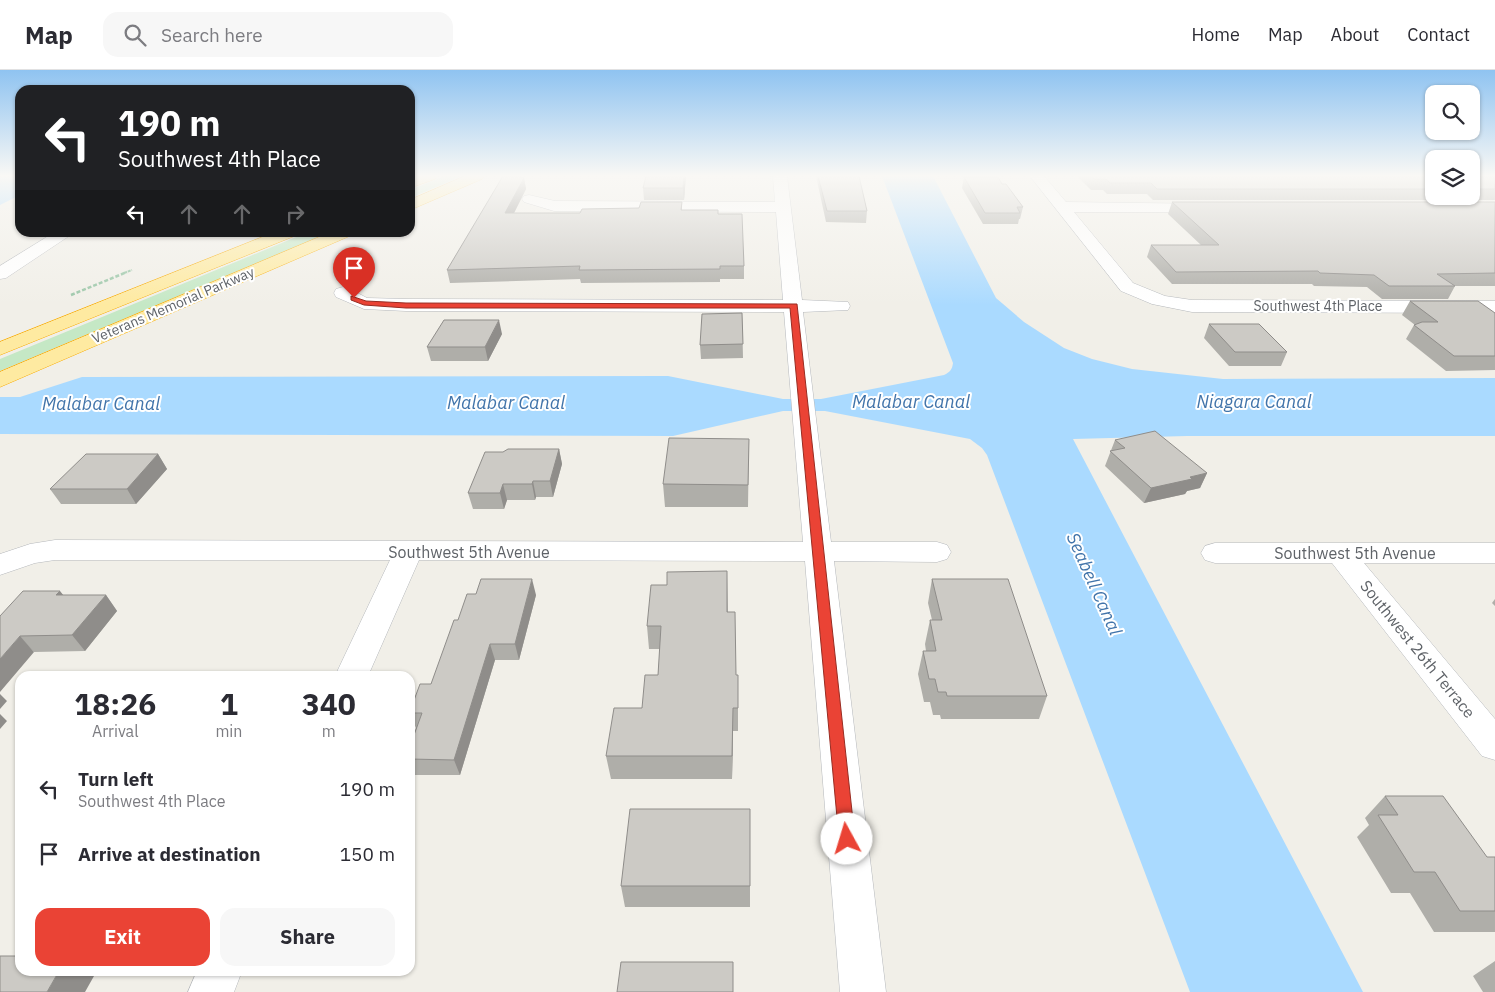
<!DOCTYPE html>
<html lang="en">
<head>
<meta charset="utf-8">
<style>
	body { margin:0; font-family:"IBM Plex Sans",sans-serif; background:#f7f7f7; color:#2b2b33; height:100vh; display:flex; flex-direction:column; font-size:19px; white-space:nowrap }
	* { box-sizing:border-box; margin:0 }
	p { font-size:16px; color:#7c7c81 }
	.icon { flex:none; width:28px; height:28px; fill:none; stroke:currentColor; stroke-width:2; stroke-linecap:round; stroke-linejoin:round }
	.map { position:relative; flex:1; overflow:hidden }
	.sheet { position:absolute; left:15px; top:601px; width:400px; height:305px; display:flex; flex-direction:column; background:#fff; border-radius:15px; box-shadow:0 1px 4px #0004 }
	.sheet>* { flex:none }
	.guide { position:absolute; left:15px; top:15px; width:400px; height:152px; border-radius:15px; box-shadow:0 1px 4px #0004; background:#202124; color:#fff; overflow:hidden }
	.tools { position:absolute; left:1425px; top:15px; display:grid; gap:10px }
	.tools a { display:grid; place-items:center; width:55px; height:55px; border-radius:10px; background:#fff; box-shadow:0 1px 4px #0004; font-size:25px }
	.pin { position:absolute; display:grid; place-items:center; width:42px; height:42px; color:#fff; margin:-51px -21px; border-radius:50% 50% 50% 0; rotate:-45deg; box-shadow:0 0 5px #0007 }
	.pin .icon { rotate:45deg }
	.me { position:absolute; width:55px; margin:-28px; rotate:354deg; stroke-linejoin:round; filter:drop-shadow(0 0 4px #0008) }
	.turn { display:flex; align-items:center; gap:18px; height:105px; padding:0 20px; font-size:22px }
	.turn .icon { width:65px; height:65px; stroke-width:2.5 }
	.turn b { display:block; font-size:35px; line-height:42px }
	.lanes { display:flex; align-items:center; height:48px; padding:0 20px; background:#0003; justify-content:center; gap:25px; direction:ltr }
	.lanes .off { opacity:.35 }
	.eta { display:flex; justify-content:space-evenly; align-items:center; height:85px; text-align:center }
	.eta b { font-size:30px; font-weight:800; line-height:35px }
	.cta { display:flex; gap:10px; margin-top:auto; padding:10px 20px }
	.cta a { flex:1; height:58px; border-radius:15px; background:#ea4335; color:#fff; font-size:20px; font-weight:800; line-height:58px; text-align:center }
	.cta a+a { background:#f7f7f7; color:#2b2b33 }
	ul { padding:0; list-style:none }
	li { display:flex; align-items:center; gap:15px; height:65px; padding:0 20px }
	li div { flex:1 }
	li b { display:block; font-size:19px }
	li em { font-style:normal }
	header { display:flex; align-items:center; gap:30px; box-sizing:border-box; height:70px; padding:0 25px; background:#fff; border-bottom:1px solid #e1e1e2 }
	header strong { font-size:24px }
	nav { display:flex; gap:28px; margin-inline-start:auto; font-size:18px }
	.search { width:350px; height:45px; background:#f7f7f7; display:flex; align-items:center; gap:12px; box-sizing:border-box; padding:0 18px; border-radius:15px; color:#7c7c81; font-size:19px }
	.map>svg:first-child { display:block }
</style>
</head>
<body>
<header>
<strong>Map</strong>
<div class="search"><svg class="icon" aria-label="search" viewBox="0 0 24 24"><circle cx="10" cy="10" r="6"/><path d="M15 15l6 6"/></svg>Search here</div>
<nav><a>Home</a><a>Map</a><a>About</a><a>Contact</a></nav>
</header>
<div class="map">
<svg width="1495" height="922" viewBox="0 0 1495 922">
	<rect width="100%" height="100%" fill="#f1efe8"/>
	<path fill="#c5e8c5" d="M 444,106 L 462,106 L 410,128 L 410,120 Z
		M 306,163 L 328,163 L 0,301 L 0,289 Z"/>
	<path fill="#aadaff" d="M 20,106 L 20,125 L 0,135 L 0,107 Z
		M 882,106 L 933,106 L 996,228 L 1024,252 L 1064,278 L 1092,289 L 1132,299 L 1223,309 L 1495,308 L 1495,366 L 1187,366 L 1073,369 L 1363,922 L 1190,922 L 987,385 L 982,378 L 970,369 L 825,341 L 783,341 L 673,366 L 0,364 L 0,327 L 20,327 L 82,307 L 668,306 L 783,329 L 821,329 L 944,305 C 950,302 952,300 953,293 Z"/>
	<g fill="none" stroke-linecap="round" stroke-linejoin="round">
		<defs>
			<path id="minor" d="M 773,106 L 787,106 L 802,230 L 848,232 L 850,236 L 848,240 L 803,242 L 831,472 L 937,472 L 947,475 L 951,482 L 947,489 L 937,492 L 834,491 L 886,922 L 840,922 L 805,491 L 419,490 L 368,606 L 335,606 L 390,490 L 55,490 L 35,493 L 0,505 L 0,484 L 30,474 L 55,470 L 803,472 L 784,242 L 406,241 L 364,239 L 336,227 L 334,223 L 336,219 L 343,217 L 350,219 L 367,228 L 406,229 L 783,230 L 776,142 L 554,141 L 524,132 L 522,129 L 524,126 L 529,125 L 555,131 L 775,132 Z
				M 1030,106 L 1044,106 L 1066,132 L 1213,134 L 1216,137 L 1213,140 L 1208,142 L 1074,142 L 1133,213 L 1165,226 L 1192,230 L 1495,231 L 1495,243 L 1192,242 L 1152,234 L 1121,221 Z
				M 55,162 L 75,162 L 6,208 L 0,209 L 0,196 Z
				M 1215,473 L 1495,473 L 1495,493 L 1364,493 L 1495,649 L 1495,690 L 1482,686 L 1332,493 L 1215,493 L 1205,490 L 1201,483 L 1205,476 Z
				M 197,901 L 242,901 L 234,922 L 188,922 Z"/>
			<path id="trunk" d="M 417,106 L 437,106 L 435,109 L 410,118 L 410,109 Z
				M 465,106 L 484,106 L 482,109 L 410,140 L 410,130 Z
				M 275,162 L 299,162 L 297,165 L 0,285 L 0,272 Z
				M 331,162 L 354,162 L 352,165 L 0,317 L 0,302 Z"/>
		</defs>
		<use href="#minor" stroke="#b5b8bc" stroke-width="1"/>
		<use href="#trunk" stroke="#f9ab00" stroke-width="1"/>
		<path stroke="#9cc7a9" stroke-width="2" stroke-dasharray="3 1" stroke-linecap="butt" d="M 124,203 L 132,200"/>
		<path stroke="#9cc7a9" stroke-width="2.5" stroke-dasharray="4 2" stroke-linecap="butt" d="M 71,225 L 127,202"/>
		<use href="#minor" fill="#fff" fill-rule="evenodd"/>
		<use href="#trunk" fill="#feeaa1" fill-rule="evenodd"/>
	</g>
	<path fill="#afaea9" d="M 686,106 L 684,130 L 644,130 L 643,118 Z
		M 816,106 L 859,106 L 867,141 L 866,153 L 826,152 Z
		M 1077,106 L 1434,106 L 1434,126 L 1471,126 L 1471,106 L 1495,106 L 1495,130 L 1153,130 L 1147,124 L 1107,124 L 1103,120 L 1091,120 Z
		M 964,107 L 1002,114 L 1023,137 L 1020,149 L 1019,149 L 1018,154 L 983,154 L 962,118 Z
		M 524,108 L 526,119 L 514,143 L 580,143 L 639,138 L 682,132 L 682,140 L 744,196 L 744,209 L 720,209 L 720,212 L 581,213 L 580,209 L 450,213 L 447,200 Z
		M 1172,132 L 1495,132 L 1495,216 L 1455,216 L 1448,229 L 1382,229 L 1367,217 L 1314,216 L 1312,214 L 1172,214 L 1147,187 L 1151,175 L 1201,175 L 1168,144 Z
		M 1410,231 L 1495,243 L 1495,300 L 1446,301 L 1406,269 L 1414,255 L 1415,255 L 1402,245 Z
		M 742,243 L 743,288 L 701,289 L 700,275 Z
		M 1209,254 L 1287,282 L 1281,296 L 1229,296 L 1204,268 Z
		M 502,264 L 488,291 L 431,291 L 427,277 Z
		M 749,369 L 748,437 L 665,437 L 663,414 Z
		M 1115,370 L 1207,403 L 1200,418 L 1187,421 L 1185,424 L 1144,433 L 1105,396 Z
		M 559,379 L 562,394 L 553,427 L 536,427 L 535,430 L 507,430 L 504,439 L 473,439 L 468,423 L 503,382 Z
		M 158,384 L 167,399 L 136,434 L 61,434 L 50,419 Z
		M 727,501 L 728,542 L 736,605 L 738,605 L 738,661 L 733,661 L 732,709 L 611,709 L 606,686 L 642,638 L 658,605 L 660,579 L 649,579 L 647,556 L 667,515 Z
		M 932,509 L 1047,626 L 1039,649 L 941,649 L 940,645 L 933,645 L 930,632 L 924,632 L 918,604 L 923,581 L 926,581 L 925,574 L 930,550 L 932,550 L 928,533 Z
		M 63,525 L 106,525 L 117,541 L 85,581 L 34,582 L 0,546 Z
		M 536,525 L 519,590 L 495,590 L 460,705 L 413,705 L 410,699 L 410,676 L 416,658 L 410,644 L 410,641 L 431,614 L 458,550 Z
		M 1495,529 L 1495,536 L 1492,533 Z
		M 1385,726 L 1487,787 L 1495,787 L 1495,862 L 1434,862 L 1410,823 L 1391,823 L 1357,767 L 1369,755 L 1365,748 Z
		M 750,739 L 750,837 L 625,837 L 621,816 Z
		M 1495,891 L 1495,922 L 1483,922 L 1473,906 Z"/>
	<path fill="#8f8d8a" d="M 684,106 L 686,106 L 684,130 L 683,118 Z
		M 524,108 L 526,119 L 508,155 L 505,143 Z
		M 499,250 L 502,264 L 488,291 L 485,277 Z
		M 559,379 L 562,394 L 553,427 L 550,411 Z
		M 158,384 L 167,399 L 136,434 L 127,419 Z
		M 1207,403 L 1200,418 L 1187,421 L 1185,424 L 1144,433 L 1151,418 L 1190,407 Z
		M 533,411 L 536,427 L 535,430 L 532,414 Z
		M 503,414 L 507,430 L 504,439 L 500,423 Z
		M 532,509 L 536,525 L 519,590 L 515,574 Z
		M 60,521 L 72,536 L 56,525 Z
		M 106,525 L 117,541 L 85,581 L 72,565 Z
		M 20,566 L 34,582 L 0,622 L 0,589 Z
		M 490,574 L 495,590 L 460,705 L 454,690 Z
		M 0,624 L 7,631 L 0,639 Z
		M 733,638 L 733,661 L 732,709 L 732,686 Z
		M 0,644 L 7,651 L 0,659 Z
		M 59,901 L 88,901 L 94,906 L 85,922 L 47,922 Z"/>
	<path fill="#cccac5" stroke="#8f8d8a" d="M 503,106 L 520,106 L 524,108 L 505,143 L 580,143 L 582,139 L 639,138 L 641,132 L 682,132 L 681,140 L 718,140 L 718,144 L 742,144 L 744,196 L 720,196 L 720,199 L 579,200 L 580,196 L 447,200 Z
		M 646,106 L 684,106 L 683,118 L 643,118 Z
		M 818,106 L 859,106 L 867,141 L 827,141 Z
		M 1090,106 L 1434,106 L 1434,119 L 1157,119 L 1151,113 L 1110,113 L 1106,109 L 1094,109 Z
		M 1471,106 L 1495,106 L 1495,119 L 1471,119 Z
		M 964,107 L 998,107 L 1002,114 L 1006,114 L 1023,137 L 1017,137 L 1020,143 L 985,143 Z
		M 1172,132 L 1495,132 L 1495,203 L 1437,204 L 1455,216 L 1389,216 L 1374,205 L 1320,203 L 1318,201 L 1176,202 L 1151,175 L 1219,175 Z
		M 1410,231 L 1478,231 L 1495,243 L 1495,286 L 1454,286 L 1414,255 L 1422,252 L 1438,252 Z
		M 742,243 L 743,274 L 700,275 L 702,244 Z
		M 444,250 L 499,250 L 485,277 L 427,277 Z
		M 1209,254 L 1259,254 L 1287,282 L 1235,282 Z
		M 1155,361 L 1207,403 L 1190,407 L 1192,409 L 1151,418 L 1110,381 L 1125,378 L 1115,370 Z
		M 669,368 L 749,369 L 748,415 L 663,414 Z
		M 508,379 L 559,379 L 550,411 L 533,411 L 532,414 L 503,414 L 500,423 L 468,423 L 485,382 L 503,382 Z
		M 86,384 L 158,384 L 127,419 L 50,419 Z
		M 727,501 L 727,542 L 735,542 L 736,605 L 738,605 L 738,638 L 733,638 L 732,686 L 606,686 L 614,638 L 642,638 L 645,605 L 658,605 L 661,556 L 647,556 L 651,515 L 667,515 L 667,502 Z
		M 481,509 L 532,509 L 515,574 L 490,574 L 454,690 L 410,689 L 410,676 L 422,643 L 410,643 L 410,641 L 420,614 L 431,614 L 454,550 L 458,550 L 467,524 L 476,524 Z
		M 932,509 L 1008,509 L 1047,626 L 947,626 L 946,622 L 938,622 L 935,609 L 929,609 L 923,581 L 936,581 L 930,550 L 942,550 Z
		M 23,521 L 60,521 L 56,525 L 106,525 L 72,565 L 20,566 L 0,589 L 0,546 Z
		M 1385,726 L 1443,726 L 1487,787 L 1495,787 L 1495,841 L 1460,841 L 1435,802 L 1414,802 L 1378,745 L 1398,745 Z
		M 630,739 L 750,739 L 750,816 L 621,816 Z
		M 0,886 L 20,886 L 20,901 L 59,901 L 47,922 L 0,922 Z
		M 621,892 L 733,892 L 733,922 L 617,922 Z"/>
	<linearGradient id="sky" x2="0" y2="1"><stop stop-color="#8fc3f1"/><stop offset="0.45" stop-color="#f9f8f5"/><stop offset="1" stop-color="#f9f8f5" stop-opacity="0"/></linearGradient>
	<rect width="1495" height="235" fill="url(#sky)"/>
	<path fill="#ea4335" stroke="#982c22" d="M 351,226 L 366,231 L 406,233 L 797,234 L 855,769 L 853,775 L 847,777 L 842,775 L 839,769 L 790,238 L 406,238 L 364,235 L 351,230 Z"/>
	<g text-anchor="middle" stroke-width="4" stroke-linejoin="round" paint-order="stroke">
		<g font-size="14" fill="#5f6368" stroke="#fff">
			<text transform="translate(173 235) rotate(-23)" y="5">Veterans Memorial Parkway</text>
			<text x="1318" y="241">Southwest 4th Place</text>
		</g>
		<g font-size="16" fill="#5f6368" stroke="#fff">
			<text x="469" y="488">Southwest 5th Avenue</text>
			<text x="1355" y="489">Southwest 5th Avenue</text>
			<text transform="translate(1418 579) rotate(51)" y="6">Southwest 26th Terrace</text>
		</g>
		<g font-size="18" font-style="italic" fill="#4174aa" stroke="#fff">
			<text x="911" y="338">Malabar Canal</text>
			<text x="1254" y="338">Niagara Canal</text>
			<text x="506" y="339">Malabar Canal</text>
			<text x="101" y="340">Malabar Canal</text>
			<text transform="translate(1094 514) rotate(66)" y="6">Seabell Canal</text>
		</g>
	</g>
</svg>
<div class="tools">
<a><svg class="icon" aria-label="search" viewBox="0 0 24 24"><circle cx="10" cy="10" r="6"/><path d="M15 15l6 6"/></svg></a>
<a><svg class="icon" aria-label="layers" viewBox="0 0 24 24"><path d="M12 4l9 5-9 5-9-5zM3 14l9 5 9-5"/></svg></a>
</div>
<div class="pin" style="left:354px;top:228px;background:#d93025"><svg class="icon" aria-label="arrive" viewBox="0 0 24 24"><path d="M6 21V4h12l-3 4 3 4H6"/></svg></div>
<svg class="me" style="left:847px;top:769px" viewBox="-20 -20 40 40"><circle r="19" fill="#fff"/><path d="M0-13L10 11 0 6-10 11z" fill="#ea4335"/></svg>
<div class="guide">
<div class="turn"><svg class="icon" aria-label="left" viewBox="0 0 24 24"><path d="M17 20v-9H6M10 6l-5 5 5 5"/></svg><div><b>190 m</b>Southwest 4th Place</div></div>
<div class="lanes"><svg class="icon" aria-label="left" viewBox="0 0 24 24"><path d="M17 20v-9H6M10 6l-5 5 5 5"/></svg><svg class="icon off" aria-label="ahead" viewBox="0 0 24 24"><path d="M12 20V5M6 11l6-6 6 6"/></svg><svg class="icon off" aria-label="ahead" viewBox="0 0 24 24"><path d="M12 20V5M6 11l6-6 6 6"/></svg><svg class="icon off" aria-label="right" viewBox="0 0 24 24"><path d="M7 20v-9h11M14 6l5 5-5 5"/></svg></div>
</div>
<section class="sheet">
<div class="eta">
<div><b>18:26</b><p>Arrival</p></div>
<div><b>1</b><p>min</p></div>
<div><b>340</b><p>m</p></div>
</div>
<ul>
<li><svg class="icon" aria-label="left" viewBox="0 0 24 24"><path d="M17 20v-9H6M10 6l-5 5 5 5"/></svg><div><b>Turn left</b><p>Southwest 4th Place</p></div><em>190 m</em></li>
<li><svg class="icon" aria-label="arrive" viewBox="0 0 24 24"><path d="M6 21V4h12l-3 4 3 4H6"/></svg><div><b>Arrive at destination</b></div><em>150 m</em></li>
</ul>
<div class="cta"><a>Exit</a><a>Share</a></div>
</section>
</div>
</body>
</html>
